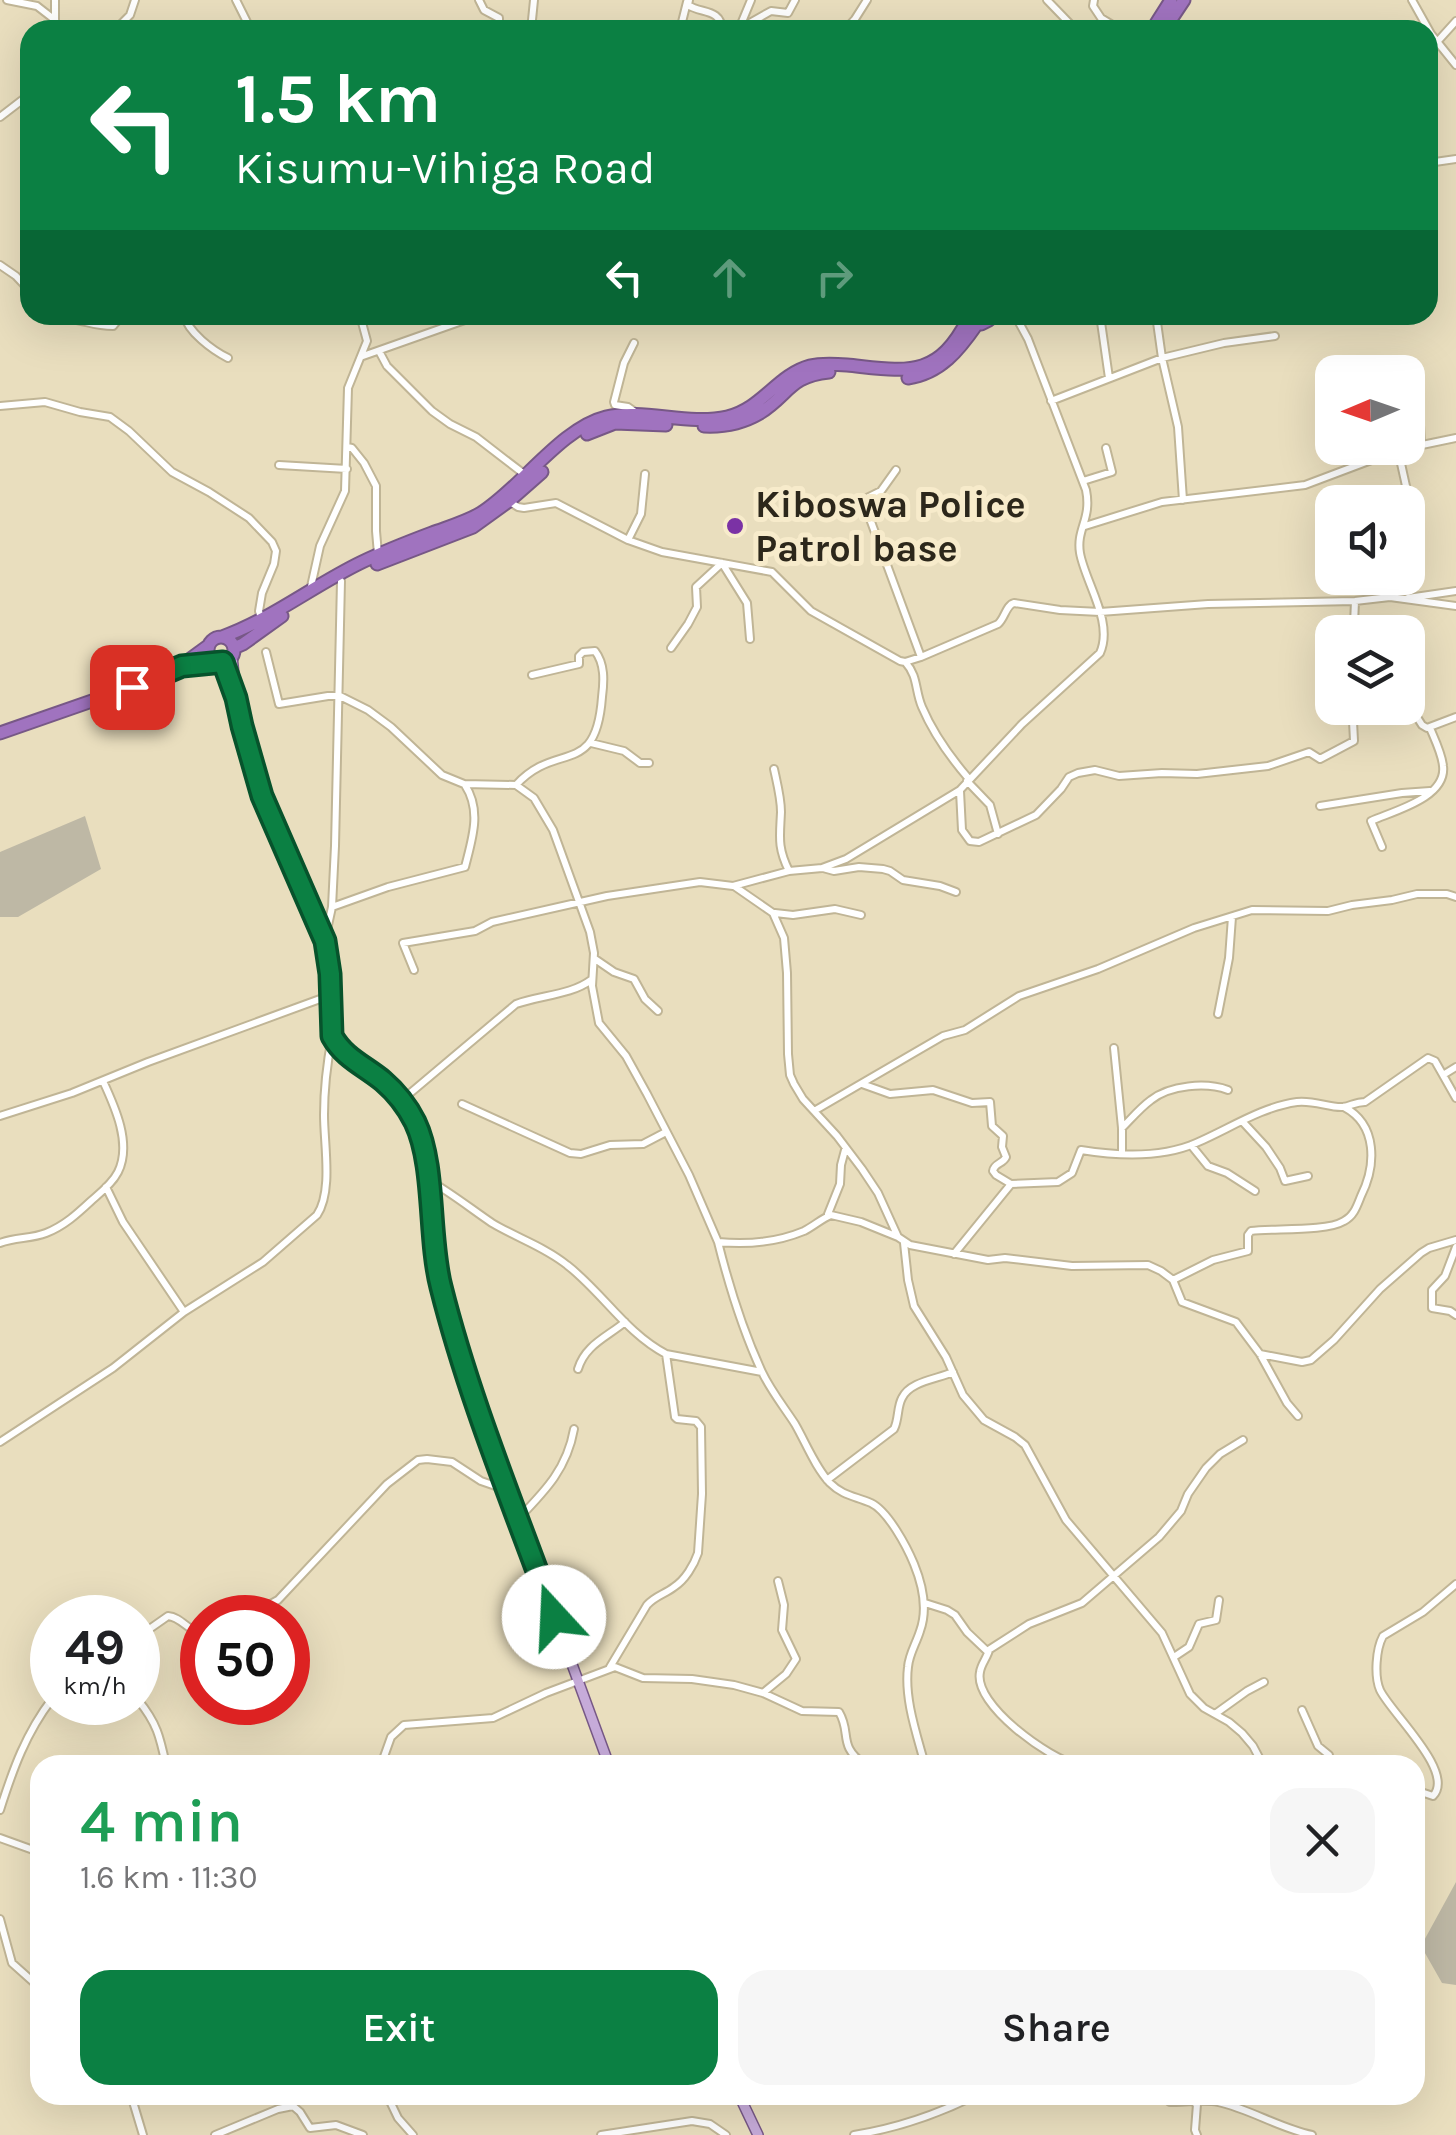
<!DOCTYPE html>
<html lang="en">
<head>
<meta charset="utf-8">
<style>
	body { margin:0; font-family:Karla,sans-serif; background:#f6f6f6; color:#202124; height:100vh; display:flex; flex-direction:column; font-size:38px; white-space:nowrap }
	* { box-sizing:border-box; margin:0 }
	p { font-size:32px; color:#757577 }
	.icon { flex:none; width:55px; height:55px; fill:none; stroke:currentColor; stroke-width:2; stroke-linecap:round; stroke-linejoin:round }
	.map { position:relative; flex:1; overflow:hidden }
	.panel { position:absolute; left:30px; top:1755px; width:1395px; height:350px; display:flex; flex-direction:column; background:#fff; border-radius:30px; box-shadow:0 10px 40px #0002 }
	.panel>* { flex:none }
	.top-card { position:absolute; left:20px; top:20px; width:1418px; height:305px; border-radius:30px; box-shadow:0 10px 40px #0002; background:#0b8043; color:#fff; overflow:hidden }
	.needle { width:65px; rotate:268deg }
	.tools { position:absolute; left:1315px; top:355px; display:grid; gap:20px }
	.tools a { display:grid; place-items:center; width:110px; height:110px; border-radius:20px; background:#fff; box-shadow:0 10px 40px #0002; font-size:50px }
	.speed { position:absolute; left:30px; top:1595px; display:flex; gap:20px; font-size:50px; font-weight:700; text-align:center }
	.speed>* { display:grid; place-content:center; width:130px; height:130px; border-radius:50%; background:#fff; box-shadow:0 10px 40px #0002; line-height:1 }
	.speed small { font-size:25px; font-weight:400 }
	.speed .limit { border:15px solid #d22; background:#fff; color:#111 }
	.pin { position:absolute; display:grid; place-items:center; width:85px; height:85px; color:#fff; margin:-42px; border-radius:20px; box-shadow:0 5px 15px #0006 }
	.me { position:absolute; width:110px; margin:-55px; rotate:340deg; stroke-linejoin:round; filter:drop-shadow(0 0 8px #0008) }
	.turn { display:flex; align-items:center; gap:35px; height:210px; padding:0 50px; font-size:45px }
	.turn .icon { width:130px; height:130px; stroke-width:2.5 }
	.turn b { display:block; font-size:70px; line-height:85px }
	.lanes { display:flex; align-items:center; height:95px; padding:0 50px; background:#0003; justify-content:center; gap:50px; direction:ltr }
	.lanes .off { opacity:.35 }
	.round { display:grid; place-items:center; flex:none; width:105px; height:105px; border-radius:30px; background:#f6f6f6 }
	.summary { display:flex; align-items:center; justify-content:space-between; height:170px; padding:0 50px }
	h1 { font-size:60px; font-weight:600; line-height:75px; color:#1e9e55 }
	.primary-button { display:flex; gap:20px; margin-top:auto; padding:20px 50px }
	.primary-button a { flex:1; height:115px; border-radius:30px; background:#0b8043; color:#fff; font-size:40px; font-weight:600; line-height:115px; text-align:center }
	.primary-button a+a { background:#f6f6f6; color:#202124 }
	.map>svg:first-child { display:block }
</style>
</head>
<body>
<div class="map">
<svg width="1456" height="2135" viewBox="0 0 1456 2135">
	<rect width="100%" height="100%" fill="#e9debe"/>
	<path fill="#beb8a5" d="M 85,816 L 101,869 L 18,917 L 0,917 L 0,852 Z
		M 1456,1882 L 1456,1985 L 1442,1983 L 1421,1946 Z"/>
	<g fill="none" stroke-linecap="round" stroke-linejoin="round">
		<defs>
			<path id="minor" d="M 7,0 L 37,6 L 55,20
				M 55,0 L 55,20 L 57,30
				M 236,0 L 251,30
				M 479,0 L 484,10 L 499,18 L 499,30
				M 689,0 L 688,5 C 701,14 721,8 722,30
				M 1047,0 L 1076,30
				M 1094,0 L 1093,6 L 1101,18 L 1121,30
				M 1412,0 L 1431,34 L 1456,65
				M 739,29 L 771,11 L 788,13 L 795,0
				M 739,29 L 751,0
				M 115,30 L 130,15 L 135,0
				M 531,30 L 534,0
				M 676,30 L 681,26 L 687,2
				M 845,30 L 855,19 L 867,0
				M 1437,42 L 1456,21
				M 0,117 L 30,94
				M 1428,163 L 1456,159
				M 0,265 L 16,276 L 30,291
				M 51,315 C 61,321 66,318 77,320 C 91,323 98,326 113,326 L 122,315
				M 184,315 C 188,332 212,350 228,358
				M 1100,315 L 1109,378
				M 1156,315 L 1162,358 L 1178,427 L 1183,500
				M 634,343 L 624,363 L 614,402 L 615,405 L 628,407 L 638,414
				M 379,351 L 387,366 L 432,411 L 450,424 L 476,437 L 524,474
				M 363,356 L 479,315
				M 1417,367 L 1421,445
				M 1051,401 L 1162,358 L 1224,343 L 1275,336
				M 0,406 L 45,402 L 80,412 L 110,417 L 129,431 L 172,472 L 209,492 L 249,518 L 272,542 L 276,551 L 274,564 L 262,593 L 259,611 L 261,619
				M 347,447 L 352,448 L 364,463 L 376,486 L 376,531 L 378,554
				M 1398,450 L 1412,513
				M 279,465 L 347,469
				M 1083,481 L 1112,472 L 1106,448
				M 863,500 L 881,491 L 896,470
				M 510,502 L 518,507 L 524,508 L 556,503 L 628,540 L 662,552 L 772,572 L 811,611 L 900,661 L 905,662 L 921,657 L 998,624 C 1005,618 1006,605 1014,603 L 1060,610 L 1100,612 L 1208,604 L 1355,601 L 1390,597 L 1456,606
				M 804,507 L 826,515 L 863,500 L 921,657
				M 1085,526 L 1162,502 L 1305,485 L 1398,450 L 1456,438
				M 628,540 L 641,514 L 645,474
				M 310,591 L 320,546 L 345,491 L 348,388 L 367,341 L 360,315
				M 1408,598 L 1456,591
				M 1355,601 L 1354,624 L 1357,632
				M 671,648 L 688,624 L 697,607 L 696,587 L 722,563 L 747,603 L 750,639
				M 266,652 L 279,704 L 328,696 L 340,696 L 368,710 L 391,727 L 442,775 L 464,784 L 516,785 L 534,798 L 553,830 L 590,932 L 594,953 L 592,986 L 599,1023 L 626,1056 L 647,1094 L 689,1175 L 718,1242 C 748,1245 775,1243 804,1231 C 814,1226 821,1219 831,1215 L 861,1222 L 898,1237
				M 906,663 C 918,676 915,691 922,707 C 933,733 950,757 969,779
				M 1408,703 L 1422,725 L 1427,728 L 1456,717
				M 591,743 L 624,751 L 640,763 L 649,763
				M 774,769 C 777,783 781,798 781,812 C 780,836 777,847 789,871
				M 967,781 L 990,805 L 998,834
				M 516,785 C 557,740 596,779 602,697 C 604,681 605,664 595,651 L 583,652 L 579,656 L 579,664 L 532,675
				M 960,791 L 962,830 L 970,841 L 979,842 L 1036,815 L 1061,789 L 1069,777 L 1078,773 L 1095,770 L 1119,776 L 1162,773 L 1197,774 L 1268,766 L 1309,752 L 1320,759 L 1354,741 L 1353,721 L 1371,708
				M 1320,806 L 1402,793 L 1430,791
				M 1382,847 L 1371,821 C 1393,811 1447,798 1443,766 C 1442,754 1435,740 1430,728
				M 823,868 L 834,871 L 859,867 L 883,869 L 890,871 L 903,880 L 940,886 L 956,892
				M 734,886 L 773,913 L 784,938 L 787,973 L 788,1054 L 790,1075 L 794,1084 L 803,1099 L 837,1136 L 862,1169 L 878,1193 L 898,1237 L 910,1245 L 988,1260 L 1005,1258 L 1072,1266 L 1148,1265 L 1161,1271 L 1173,1280 L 1182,1302 L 1236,1322 L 1260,1354 L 1287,1403 L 1298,1416
				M 332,907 L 388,887 L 465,867 C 472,839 482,811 465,785
				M 775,913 L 793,915 L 835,909 L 861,915
				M 325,939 L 332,907 L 335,846 L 341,581
				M 595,959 L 614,972 L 634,979 L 645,999 L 658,1011
				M 414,970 L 403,943 L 475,931 L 492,922 L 607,896 L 700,882 L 733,886 L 789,871 L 822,868 L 846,859 L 960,790 L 1022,724 L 1100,653 C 1114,622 1085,582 1080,553 C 1076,529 1092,519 1086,490 L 1028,339 L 1015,315
				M 1218,1014 L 1229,958 L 1232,917
				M 1114,1048 L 1122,1128 L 1122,1154
				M 1443,1075 L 1456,1067
				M 862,1084 L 890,1094 L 933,1090 L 972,1103 L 990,1102 L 992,1126 L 1003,1136 L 1002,1147 L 1006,1157 C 1003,1164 994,1163 993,1171 L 996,1175 L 1011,1184
				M 402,1100 L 516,1004 C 541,995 571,995 591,980
				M 462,1104 L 570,1153 L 581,1154 L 610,1145 L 643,1144 L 666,1132
				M 814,1111 L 943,1036 L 965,1030 L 1019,996 L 1098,969 L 1194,928 L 1252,910 L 1328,911 L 1352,905 L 1392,900 L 1417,894 L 1447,894 L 1456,897
				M 0,1116 L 72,1093 L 148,1062 L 331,995
				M 1242,1121 L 1266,1147 L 1280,1168 L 1285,1181 L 1308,1176
				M 1122,1128 C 1131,1119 1140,1108 1151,1100 C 1170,1085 1206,1082 1228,1090
				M 1191,1145 L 1208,1166 L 1227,1173 L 1255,1191
				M 427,1179 C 450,1192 470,1208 492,1223 C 517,1238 545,1247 567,1265 C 602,1292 626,1333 666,1354 L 762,1372
				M 106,1187 L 123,1222 L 184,1312
				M 828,1214 L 840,1184 L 841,1165 L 845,1150
				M 718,1242 C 729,1286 743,1331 762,1372 C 771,1391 784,1407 795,1424 C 806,1443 815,1467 830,1483 C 843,1496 855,1496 871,1503 C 888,1511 907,1547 914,1564 C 923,1586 928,1609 920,1631 C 916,1644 909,1654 908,1667 C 904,1699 917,1735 925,1765
				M 0,1243 C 15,1237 31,1239 46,1233 C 64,1226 77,1214 91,1201 C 100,1193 112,1184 118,1172 C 132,1144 115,1107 103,1081
				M 904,1243 L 908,1280 L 914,1306 L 946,1357 L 963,1395 L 984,1420 L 1015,1437 L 1025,1445 L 1066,1520 L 1162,1633 L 1190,1694 L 1204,1708 L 1229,1722 L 1242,1733 L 1253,1746 L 1263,1765
				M 1456,1247 L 1445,1276 L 1432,1290 L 1432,1308 L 1450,1311 L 1456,1315
				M 954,1254 L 1011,1184 L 1058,1182 L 1072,1173 L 1081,1150 C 1118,1156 1162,1158 1196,1143 C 1229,1129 1261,1107 1297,1102 C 1314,1100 1330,1108 1343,1107 C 1351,1106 1355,1102 1365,1102 L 1428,1058 L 1435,1061 L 1456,1098
				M 1173,1280 L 1213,1260 L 1248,1251 L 1248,1235 L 1251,1231 C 1274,1228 1326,1232 1344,1221 C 1354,1216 1357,1206 1361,1196 C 1376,1166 1378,1125 1344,1107
				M 1260,1354 L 1302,1362 L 1311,1360 L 1334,1340 L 1380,1289 L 1421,1253 L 1429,1248 L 1456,1240
				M 578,1369 C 585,1345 607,1337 625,1322
				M 0,1442 L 113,1368 L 184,1312 L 263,1262 L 317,1215 C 333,1191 324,1145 324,1115 C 324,1089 327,1063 332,1037
				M 827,1480 L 894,1429 C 899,1419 897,1407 902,1398 C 910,1381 938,1379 953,1372
				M 518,1519 C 545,1491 567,1469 574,1429
				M 925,1603 L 947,1610 L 955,1615 L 967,1632 L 987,1651 L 1029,1624 L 1082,1603 L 1159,1537 L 1181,1511 L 1188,1494 L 1206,1468 L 1220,1454 L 1243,1440
				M 245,1618 L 278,1600 L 387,1484 L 418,1460 L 427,1459 L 452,1462 L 481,1481 L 507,1490
				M 138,1637 L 168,1616 C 181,1617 188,1631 202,1634
				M 989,1650 C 987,1658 981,1664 980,1672 C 973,1705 1050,1759 1077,1765
				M 1174,1657 L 1189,1647 L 1199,1624 L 1216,1620 L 1219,1600
				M 610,1667 L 647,1605 C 655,1596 665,1594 674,1587 C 685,1580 694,1565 698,1553 L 702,1494 L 701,1427 L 696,1421 L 677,1419 L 675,1417 L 666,1354
				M 763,1693 L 786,1674 L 796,1659 L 782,1630 L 784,1605 L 778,1581
				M 138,1700 C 157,1723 160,1737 166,1765
				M 1302,1710 L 1318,1746 L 1329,1755 L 1329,1761 L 1326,1765
				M 1215,1714 L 1247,1691 L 1264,1682
				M 381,1765 L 391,1737 L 404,1725 L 493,1718 L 546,1693 L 615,1667 L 643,1678 L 692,1679 L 734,1685 L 763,1693 L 802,1711 L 839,1712 C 852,1734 837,1745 865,1765
				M 1093,1765 L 1141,1765
				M 1415,1790 L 1433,1796 C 1456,1772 1390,1712 1380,1690 C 1374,1676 1376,1649 1383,1636 L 1423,1612 L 1456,1584
				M 0,1810 C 13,1769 26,1733 52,1699
				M 0,1838 L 36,1851
				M 0,1919 L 12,1963 L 40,1988
				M 131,2095 L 143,2135
				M 387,2095 L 398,2118 L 413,2135
				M 1161,2095 L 1170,2102 L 1176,2102 C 1189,2102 1205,2099 1218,2102 C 1250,2109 1279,2128 1312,2135
				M 1195,2103 L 1197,2104 L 1195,2130 L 1197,2135
				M 215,2135 L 278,2109 L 293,2106 L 300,2112 L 310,2128 L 336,2125 L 363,2135
				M 601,2135 L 692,2121 L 710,2124 L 726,2135
				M 854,2135 C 898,2128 936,2115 976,2095"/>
			<path id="major" d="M 232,656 L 236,695
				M 223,663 L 236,698 L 262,796 L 325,941 L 330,975 L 332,1036 L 337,1044 L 353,1061 L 382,1080 L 402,1100 L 423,1139 L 434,1250 L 447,1312 L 508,1490 L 609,1765
				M 739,2095 L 758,2135"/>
			<path id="highway" d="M 1152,30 L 1171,0
				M 1164,30 L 1184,0
				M 971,322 L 981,324 L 989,320 L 991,315
				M 908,378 C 941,373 959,350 977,324
				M 704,426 C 724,427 743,423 760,413 C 789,395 789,376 829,372
				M 587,434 L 615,423 L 666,425
				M 377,564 L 473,527 L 509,501 L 542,472
				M 222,637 C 272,619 314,585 362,562 C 385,551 408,542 432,533 C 448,527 466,522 481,513 C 521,488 561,428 606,417 C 645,408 687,426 727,417 C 762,409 777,375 810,366 C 822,363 835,364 847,365 C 906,371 937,380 968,319
				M208 650a13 13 0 1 1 26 0a13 13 0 1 1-26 0Z
				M 234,648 L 243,644 L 282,616
				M 0,733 L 132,687 L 182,665 L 208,646"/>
		</defs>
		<use href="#minor" stroke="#c0b596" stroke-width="10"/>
		<use href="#major" stroke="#775886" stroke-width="12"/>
		<use href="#highway" stroke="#775886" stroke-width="15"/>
		<use href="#minor" stroke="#fff" stroke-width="6"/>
		<use href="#major" stroke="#c6abd9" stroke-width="9"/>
		<use href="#highway" stroke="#a073bf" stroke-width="11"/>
	</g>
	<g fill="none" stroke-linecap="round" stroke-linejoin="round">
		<defs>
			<path id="route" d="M 132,687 L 182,666 L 223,662 L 236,698 L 242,726 L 262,796 L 325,941 L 330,974 L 332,1036 C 344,1058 365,1066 383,1081 C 397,1093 407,1106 415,1122 C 436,1166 428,1237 441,1287 C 469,1399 515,1509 554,1617"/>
		</defs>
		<use href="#route" stroke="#07532c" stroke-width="25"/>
		<use href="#route" stroke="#0b8043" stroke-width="18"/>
	</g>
	<circle fill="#7b32a5" stroke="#f7ebcb" stroke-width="4" cx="735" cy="526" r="10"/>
	<g text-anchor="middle" stroke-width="10" stroke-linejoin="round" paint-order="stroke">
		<g font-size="38" font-weight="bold" fill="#2c271b" stroke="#f7ebcb" text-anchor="start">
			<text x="755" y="517">Kiboswa Police<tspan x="755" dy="44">Patrol base</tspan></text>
		</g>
	</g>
</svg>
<div class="tools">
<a><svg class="needle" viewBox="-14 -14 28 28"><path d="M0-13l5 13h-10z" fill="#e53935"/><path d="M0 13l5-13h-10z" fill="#757577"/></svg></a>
<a><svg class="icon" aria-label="sound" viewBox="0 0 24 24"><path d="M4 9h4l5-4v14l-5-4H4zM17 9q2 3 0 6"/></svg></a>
<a><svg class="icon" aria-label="layers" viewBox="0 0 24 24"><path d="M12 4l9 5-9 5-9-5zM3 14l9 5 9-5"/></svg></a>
</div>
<div class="speed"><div>49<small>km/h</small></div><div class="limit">50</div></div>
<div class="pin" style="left:132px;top:687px;background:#d93025"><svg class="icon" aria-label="arrive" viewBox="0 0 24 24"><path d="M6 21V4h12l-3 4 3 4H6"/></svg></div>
<svg class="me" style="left:554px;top:1617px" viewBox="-20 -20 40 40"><circle r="19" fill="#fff"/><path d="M0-13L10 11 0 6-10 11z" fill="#0b8043"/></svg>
<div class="top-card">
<div class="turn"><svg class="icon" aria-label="left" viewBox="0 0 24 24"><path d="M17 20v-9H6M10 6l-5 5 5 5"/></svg><div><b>1.5 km</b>Kisumu-Vihiga Road</div></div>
<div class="lanes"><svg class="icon" aria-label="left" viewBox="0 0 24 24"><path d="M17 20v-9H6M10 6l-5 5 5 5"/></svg><svg class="icon off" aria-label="ahead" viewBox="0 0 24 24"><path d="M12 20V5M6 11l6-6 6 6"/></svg><svg class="icon off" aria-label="right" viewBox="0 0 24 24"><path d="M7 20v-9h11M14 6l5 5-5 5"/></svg></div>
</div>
<section class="panel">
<div class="summary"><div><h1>4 min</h1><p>1.6 km · 11:30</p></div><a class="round"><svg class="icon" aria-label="close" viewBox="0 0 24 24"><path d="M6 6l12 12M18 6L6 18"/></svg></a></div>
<div class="primary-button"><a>Exit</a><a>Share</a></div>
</section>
</div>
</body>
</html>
